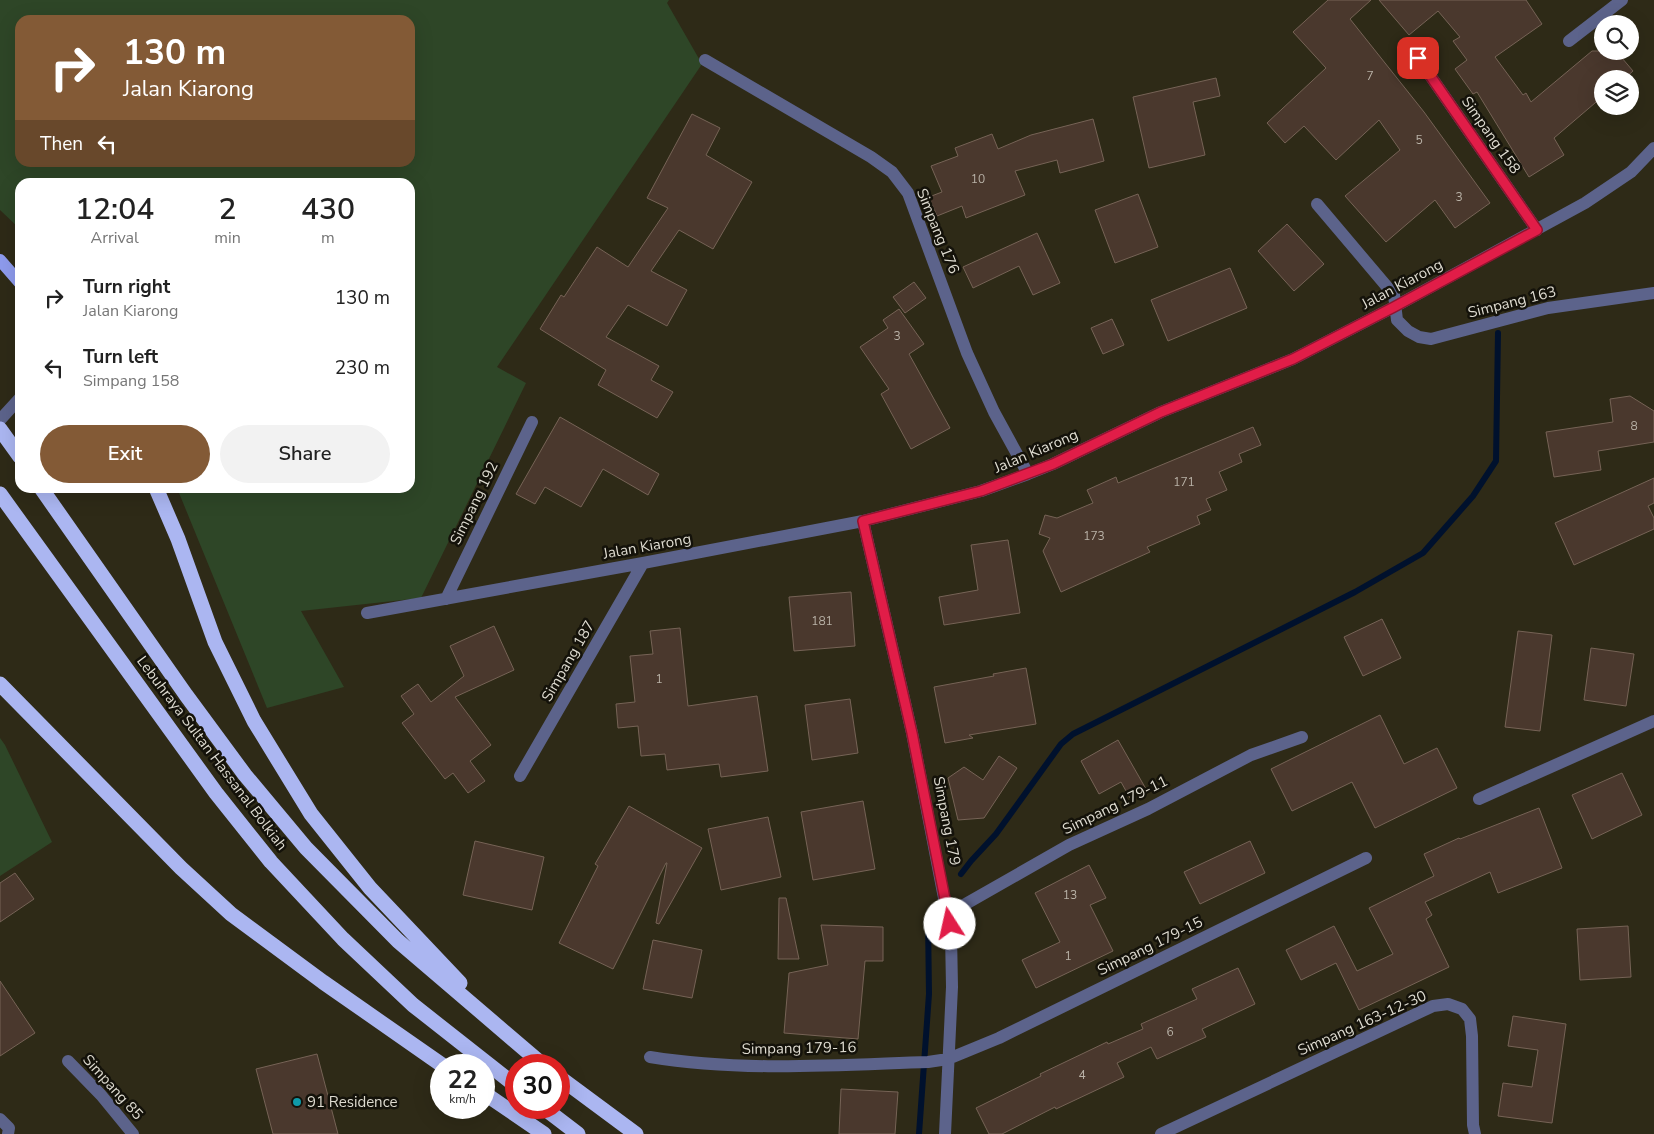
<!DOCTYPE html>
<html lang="en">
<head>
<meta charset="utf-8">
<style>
	body { margin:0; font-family:"Nunito Sans",sans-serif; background:#f2f2f2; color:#222; height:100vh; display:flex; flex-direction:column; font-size:19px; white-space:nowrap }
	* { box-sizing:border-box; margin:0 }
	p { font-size:16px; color:#767676 }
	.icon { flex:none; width:28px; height:28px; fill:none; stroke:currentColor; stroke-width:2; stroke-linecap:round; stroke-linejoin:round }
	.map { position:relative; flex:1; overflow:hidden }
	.details { position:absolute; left:15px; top:178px; width:400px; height:315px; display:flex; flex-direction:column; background:#fff; border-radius:15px; box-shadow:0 5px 20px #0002 }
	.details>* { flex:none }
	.banner { position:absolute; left:15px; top:15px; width:400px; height:152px; border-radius:15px; box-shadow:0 5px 20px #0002; background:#835a36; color:#fff; overflow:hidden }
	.buttons { position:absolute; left:1594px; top:15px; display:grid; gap:10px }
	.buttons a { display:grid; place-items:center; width:45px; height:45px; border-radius:50%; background:#fff; box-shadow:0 5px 20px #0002; font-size:25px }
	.speed { position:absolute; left:430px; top:1054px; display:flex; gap:10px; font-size:25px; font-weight:700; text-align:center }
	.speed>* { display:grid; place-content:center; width:65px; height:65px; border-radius:50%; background:#fff; box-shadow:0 5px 20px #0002; line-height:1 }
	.speed small { font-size:12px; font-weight:400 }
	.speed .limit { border:8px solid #d22; background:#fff; color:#111 }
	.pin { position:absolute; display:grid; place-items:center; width:42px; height:42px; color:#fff; margin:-21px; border-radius:10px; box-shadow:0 2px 8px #0006 }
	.me { position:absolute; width:55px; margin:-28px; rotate:350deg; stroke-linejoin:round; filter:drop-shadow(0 0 4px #0008) }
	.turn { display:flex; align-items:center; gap:18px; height:105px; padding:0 25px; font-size:22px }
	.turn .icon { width:65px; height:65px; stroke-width:2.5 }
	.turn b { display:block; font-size:35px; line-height:42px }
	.then { display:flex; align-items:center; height:48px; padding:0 25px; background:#0003; gap:10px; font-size:19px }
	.eta { display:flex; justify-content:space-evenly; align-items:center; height:85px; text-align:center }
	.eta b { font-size:30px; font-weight:600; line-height:35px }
	.primary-button { display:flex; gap:10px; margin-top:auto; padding:10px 25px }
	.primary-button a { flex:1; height:58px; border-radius:30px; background:#835a36; color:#fff; font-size:20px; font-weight:600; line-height:58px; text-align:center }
	.primary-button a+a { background:#f2f2f2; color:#222 }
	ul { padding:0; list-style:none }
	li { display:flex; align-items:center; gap:15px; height:70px; padding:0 25px }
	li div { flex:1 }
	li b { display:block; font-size:19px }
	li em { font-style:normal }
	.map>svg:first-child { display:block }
</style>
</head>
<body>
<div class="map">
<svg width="1654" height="1134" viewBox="0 0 1654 1134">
	<rect width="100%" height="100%" fill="#2e2a17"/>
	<path fill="#2e4627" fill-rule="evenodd" d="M 0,0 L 669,0 L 667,3 L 702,64 L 497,367 L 526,383 L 421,598 L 301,611 L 344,687 L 267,708 L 177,488 L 410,488 L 410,182 L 20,182 L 20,229 L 0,210 ZM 20,20 L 410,20 L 410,162 L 20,162 Z
		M 0,738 L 5,745 L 52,842 L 0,876 Z"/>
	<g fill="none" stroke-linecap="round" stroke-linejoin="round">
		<path stroke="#00112d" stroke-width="6" d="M 961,874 L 971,861 L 996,834 L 1061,744 L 1073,734 L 1355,592 L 1423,553 L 1473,496 L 1496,461 L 1498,333
			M 919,1134 L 929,994 L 928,920 L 937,908"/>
	</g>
	<path fill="#4a382d" stroke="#766356" d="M 1328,0 L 1371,0 L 1350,19 L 1424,112 L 1490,203 L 1455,228 L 1435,200 L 1386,242 L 1345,196 L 1400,150 L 1379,120 L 1336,160 L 1304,126 L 1285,143 L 1267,123 L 1326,68 L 1293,32 Z
		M 1379,0 L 1526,0 L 1542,24 L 1495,57 L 1523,95 L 1526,93 L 1531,102 L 1592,51 L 1616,51 L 1633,71 L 1624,79 L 1602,79 L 1602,97 L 1554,138 L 1564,155 L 1529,177 L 1477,92 L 1473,94 L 1455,69 L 1467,60 L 1453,41 L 1460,37 L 1438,11 L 1409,35 Z
		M 1216,78 L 1220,96 L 1193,102 L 1205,155 L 1149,168 L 1133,97 Z
		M 692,114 L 720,128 L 706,155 L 752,182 L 713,249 L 679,230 L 651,271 L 687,290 L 667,326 L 628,305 L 606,337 L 659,366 L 651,380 L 673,392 L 657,418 L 598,385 L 606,370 L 540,329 L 561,295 L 564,297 L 597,247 L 628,267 L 668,208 L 647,198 Z
		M 1093,119 L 1104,161 L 1060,173 L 1057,160 L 1015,171 L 1025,195 L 966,218 L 962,206 L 937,216 L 929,197 L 942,192 L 931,166 L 958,156 L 955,148 L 992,134 L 998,149 L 1031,135 Z
		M 1138,194 L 1158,247 L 1115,263 L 1095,210 Z
		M 1287,224 L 1324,264 L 1294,291 L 1258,251 Z
		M 1037,233 L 1060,283 L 1033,295 L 1019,266 L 973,288 L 963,267 Z
		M 1230,268 L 1247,308 L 1168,341 L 1151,300 Z
		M 914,282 L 926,298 L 905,313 L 893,297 Z
		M 899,309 L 924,344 L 909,354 L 950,428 L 911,449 L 881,394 L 889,389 L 860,347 L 888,328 L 883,320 Z
		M 1112,319 L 1124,345 L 1103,354 L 1091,328 Z
		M 1630,396 L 1654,411 L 1654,442 L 1598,451 L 1601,470 L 1554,477 L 1546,432 L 1613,422 L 1610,399 Z
		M 560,417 L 659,474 L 648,495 L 603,469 L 581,507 L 545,487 L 535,504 L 516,494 Z
		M 1253,427 L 1261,445 L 1239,454 L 1242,462 L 1219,472 L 1227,490 L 1206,499 L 1211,510 L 1197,516 L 1200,524 L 1147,547 L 1150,552 L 1061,592 L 1043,551 L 1050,538 L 1039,534 L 1045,515 L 1057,518 L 1093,503 L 1087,490 L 1116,477 L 1118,483 Z
		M 1654,478 L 1654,503 L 1648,506 L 1654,518 L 1654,529 L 1574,565 L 1555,523 Z
		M 1008,540 L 1020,613 L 944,625 L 939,597 L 978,590 L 971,545 Z
		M 851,592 L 855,646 L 794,651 L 789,597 Z
		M 1382,619 L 1401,658 L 1363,676 L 1344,637 Z
		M 494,626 L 514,670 L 455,697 L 491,745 L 470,761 L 485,781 L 468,793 L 453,773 L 445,779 L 402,723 L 414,714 L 401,696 L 418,684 L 431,702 L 464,676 L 450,646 Z
		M 680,628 L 688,706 L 757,696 L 768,771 L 721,777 L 719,764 L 667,770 L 665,754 L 641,756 L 638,726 L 618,728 L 616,704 L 635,702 L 630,656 L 653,654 L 650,631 Z
		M 1518,631 L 1552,635 L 1540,731 L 1505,727 Z
		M 1591,648 L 1634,654 L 1626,706 L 1584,700 Z
		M 1026,668 L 1036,724 L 969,735 L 973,738 L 945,743 L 934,687 L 994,676 L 993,674 Z
		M 850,699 L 858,753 L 812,760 L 805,705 Z
		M 1380,715 L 1404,764 L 1437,748 L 1457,788 L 1375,828 L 1352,782 L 1292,811 L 1271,769 Z
		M 1118,740 L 1146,789 L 1130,798 L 1121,782 L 1099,794 L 1081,761 Z
		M 999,756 L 1017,768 L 984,818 L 958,820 L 948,778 L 964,767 L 983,780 Z
		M 1622,773 L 1642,815 L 1592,839 L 1572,795 Z
		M 863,801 L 875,869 L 813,880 L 801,812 Z
		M 629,806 L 702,848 L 659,924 L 656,923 L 667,863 L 666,863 L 613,969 L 559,943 L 598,866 L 595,864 Z
		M 1539,808 L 1562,868 L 1498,893 L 1490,872 L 1425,902 L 1432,915 L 1426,919 L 1449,967 L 1359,1010 L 1336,963 L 1301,980 L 1286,950 L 1334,926 L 1357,971 L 1393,954 L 1369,908 L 1434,876 L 1424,854 L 1459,838 L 1460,839 Z
		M 768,817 L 781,877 L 721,890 L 708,829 Z
		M 475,841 L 544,857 L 532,910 L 463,895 Z
		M 1250,841 L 1265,873 L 1200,904 L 1184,872 Z
		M 1089,865 L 1106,898 L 1090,905 L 1113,951 L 1036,988 L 1022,960 L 1060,942 L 1035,893 Z
		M 15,873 L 34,899 L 0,922 L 0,883 Z
		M 779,898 L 786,898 L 799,959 L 778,959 Z
		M 821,925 L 883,927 L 883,961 L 865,961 L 858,1039 L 784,1033 L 789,973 L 828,965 Z
		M 1628,926 L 1631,977 L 1580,980 L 1577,929 Z
		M 653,940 L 702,950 L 692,998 L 643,989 Z
		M 1238,968 L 1255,1004 L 1202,1029 L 1206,1037 L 1157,1059 L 1151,1047 L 1117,1063 L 1124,1077 L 1056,1109 L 1055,1107 L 1002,1134 L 989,1134 L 976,1108 L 1041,1076 L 1040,1074 L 1107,1042 L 1108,1044 L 1143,1029 L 1141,1024 L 1197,999 L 1192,989 Z
		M 0,981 L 35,1033 L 0,1056 Z
		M 1513,1016 L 1566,1024 L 1552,1123 L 1498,1116 L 1503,1083 L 1532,1087 L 1538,1050 L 1508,1046 Z
		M 317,1054 L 338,1134 L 273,1134 L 256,1069 Z
		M 841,1089 L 898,1092 L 895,1134 L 839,1134 Z"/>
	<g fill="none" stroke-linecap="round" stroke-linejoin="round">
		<path stroke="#5c638b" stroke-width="12" d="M 1569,41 L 1622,0
			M 1418,58 L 1537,230
			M 705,60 L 871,157 L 892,172 L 908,193 L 967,353 L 994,412 L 1028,474
			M 1317,204 L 1394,295 L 1397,320 L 1408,331 L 1419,337 L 1431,339 L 1548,308 L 1654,293
			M 0,420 L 20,398
			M 863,521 L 912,733 L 951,934 L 952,987 L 945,1134
			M 446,599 L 532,422
			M 367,613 L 643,563 L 863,521 L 981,491 L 1028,474 L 1053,464 L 1161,412 L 1293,359 L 1394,307 L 1585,203 L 1631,172 L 1654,148
			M 520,776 L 643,563
			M 1479,799 L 1654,721
			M 948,914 L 1069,845 L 1148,809 L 1251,755 L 1302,737
			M 650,1057 C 742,1072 836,1065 928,1062 L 948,1059 L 999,1038 L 1366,858
			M 68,1061 L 101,1095 L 133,1134
			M 0,1119 L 9,1128 L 8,1134
			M 1161,1134 L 1433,1006 L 1448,1004 L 1462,1009 L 1470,1019 L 1472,1036 L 1473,1125 L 1475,1134"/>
		<path stroke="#8e9bed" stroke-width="12" d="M 0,260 L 20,283"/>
		<path stroke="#abb6f1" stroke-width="15" d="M 0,429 L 20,457
			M 41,488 L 186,695 L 245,775 L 306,848 L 398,941 L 543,1065
			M 156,488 L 178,539 L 215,642 L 254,721 L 311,814 L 370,888 L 460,983
			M 0,494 L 216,793 L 271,862 L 343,939 L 413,1005 L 516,1086
			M 0,684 L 181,868 L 231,914 L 323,982 L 442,1065
			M 559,1077 L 636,1134
			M 484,1093 L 544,1134
			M 544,1108 L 578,1134"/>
	</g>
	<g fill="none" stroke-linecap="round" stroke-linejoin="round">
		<defs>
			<path id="route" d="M 950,924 L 912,733 L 863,521 L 981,491 L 1053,464 L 1161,412 L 1293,359 L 1394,307 L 1537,230 L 1418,58"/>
		</defs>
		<use href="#route" stroke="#92132f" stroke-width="12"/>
		<use href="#route" stroke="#e11d48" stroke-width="9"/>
	</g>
	<circle fill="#0f9aa8" stroke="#14120a" stroke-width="2" cx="297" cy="1102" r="5"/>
	<g text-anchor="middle" stroke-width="5" stroke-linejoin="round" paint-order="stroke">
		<g font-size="12" fill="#b9b2a7">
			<text x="1370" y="80">7</text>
			<text x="1419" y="144">5</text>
			<text x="978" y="183">10</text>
			<text x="1459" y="201">3</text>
			<text x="897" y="340">3</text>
			<text x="1634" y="430">8</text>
			<text x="1184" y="486">171</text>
			<text x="1094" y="540">173</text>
			<text x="822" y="625">181</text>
			<text x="659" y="683">1</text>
			<text x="1070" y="899">13</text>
			<text x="1068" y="960">1</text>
			<text x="1170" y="1036">6</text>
			<text x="1082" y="1079">4</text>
		</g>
		<g font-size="15" fill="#dedbd0" stroke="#14120a">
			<text transform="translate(1491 135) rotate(55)" y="5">Simpang 158</text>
			<text transform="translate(938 231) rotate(68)" y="5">Simpang 176</text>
			<text transform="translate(1402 284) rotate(-28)" y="5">Jalan Kiarong</text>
			<text transform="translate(1512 302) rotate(-14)" y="5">Simpang 163</text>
			<text transform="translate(1036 451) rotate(-23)" y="5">Jalan Kiarong</text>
			<text transform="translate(474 503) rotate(-64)" y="5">Simpang 192</text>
			<text transform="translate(647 546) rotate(-10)" y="5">Jalan Kiarong</text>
			<text transform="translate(568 661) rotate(-60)" y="5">Simpang 187</text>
			<text transform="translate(212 753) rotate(53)" y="5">Lebuhraya Sultan Hassanal Bolkiah</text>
			<text transform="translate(1115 805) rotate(-26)" y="5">Simpang 179-11</text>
			<text transform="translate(947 821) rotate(79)" y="5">Simpang 179</text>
			<text transform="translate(1150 946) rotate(-26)" y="5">Simpang 179-15</text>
			<text transform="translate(1362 1023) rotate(-24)" y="5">Simpang 163-12-30</text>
			<text transform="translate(799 1048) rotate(-1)" y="5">Simpang 179-16</text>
			<text transform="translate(113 1087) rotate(48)" y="5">Simpang 85</text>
		</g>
		<g font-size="15" fill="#dedbd0" stroke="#14120a" text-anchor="start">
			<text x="307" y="1107">91 Residence</text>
		</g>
	</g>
</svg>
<div class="buttons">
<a><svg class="icon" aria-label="search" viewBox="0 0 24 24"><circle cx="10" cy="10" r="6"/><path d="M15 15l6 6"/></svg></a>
<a><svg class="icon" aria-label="layers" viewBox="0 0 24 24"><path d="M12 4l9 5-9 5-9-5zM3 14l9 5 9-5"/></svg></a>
</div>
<div class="speed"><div>22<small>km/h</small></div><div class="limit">30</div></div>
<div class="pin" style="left:1418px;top:58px;background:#d93025"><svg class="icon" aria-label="arrive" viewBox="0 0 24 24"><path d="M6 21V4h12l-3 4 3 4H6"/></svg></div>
<svg class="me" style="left:950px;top:924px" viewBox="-20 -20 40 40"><circle r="19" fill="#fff"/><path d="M0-13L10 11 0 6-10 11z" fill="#e11d48"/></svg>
<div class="banner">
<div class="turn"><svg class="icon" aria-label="right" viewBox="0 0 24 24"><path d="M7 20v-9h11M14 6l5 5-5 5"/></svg><div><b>130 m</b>Jalan Kiarong</div></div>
<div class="then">Then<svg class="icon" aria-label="left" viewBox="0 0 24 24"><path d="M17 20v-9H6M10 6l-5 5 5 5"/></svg></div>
</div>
<section class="details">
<div class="eta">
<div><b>12:04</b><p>Arrival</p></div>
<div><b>2</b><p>min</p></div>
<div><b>430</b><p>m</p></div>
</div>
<ul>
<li><svg class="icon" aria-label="right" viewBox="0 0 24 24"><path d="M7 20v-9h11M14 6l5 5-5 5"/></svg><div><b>Turn right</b><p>Jalan Kiarong</p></div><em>130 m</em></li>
<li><svg class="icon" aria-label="left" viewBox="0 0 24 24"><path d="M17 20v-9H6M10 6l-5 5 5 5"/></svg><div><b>Turn left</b><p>Simpang 158</p></div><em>230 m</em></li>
</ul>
<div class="primary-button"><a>Exit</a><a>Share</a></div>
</section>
</div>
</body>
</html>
